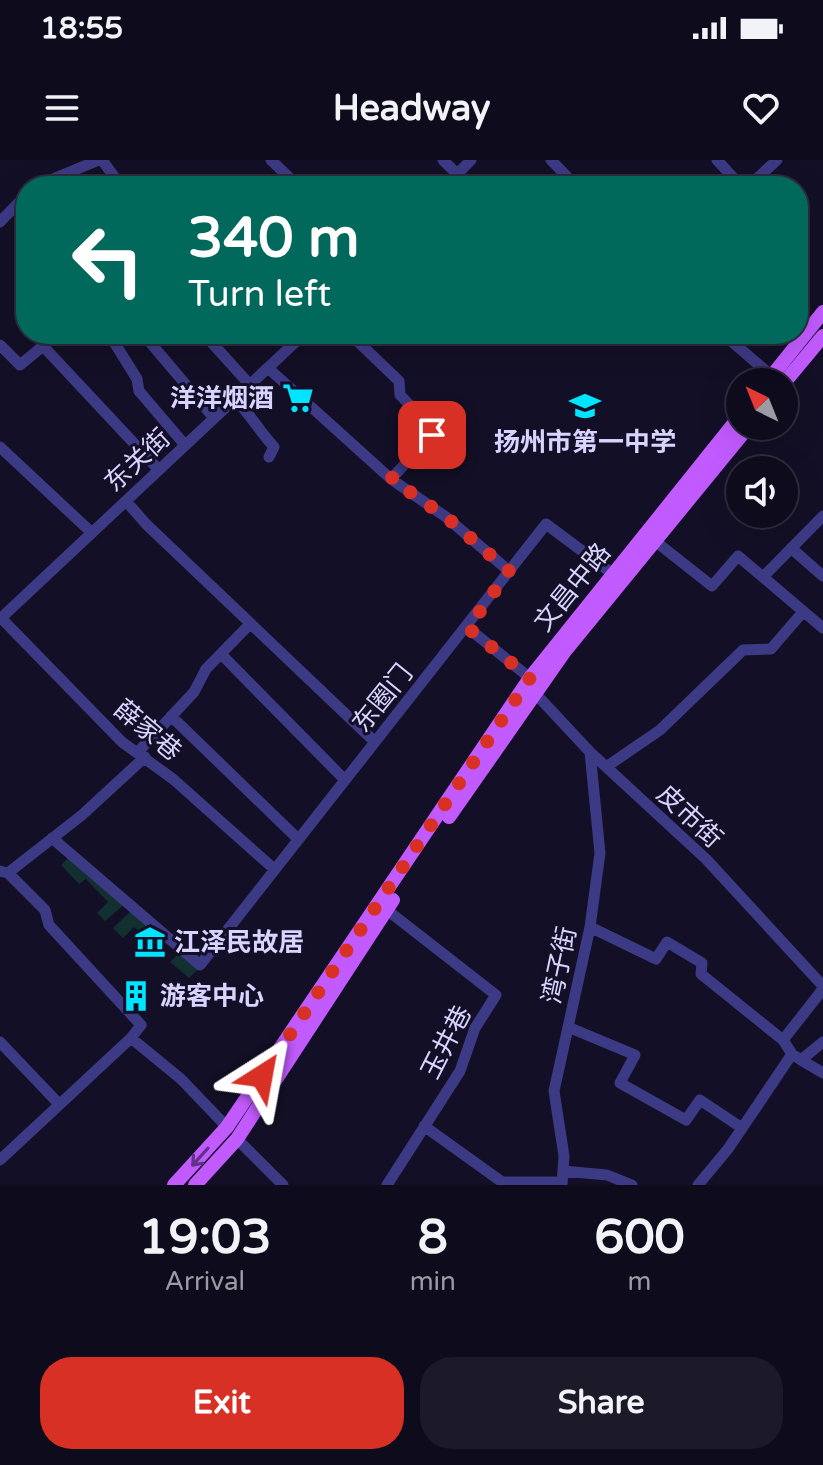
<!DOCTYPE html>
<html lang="en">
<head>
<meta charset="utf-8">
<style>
	body { margin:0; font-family:"Varela Round","Noto Sans SC",sans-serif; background:#1c1929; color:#f1f3f6; height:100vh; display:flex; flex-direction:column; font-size:30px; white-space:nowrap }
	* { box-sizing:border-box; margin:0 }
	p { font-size:26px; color:#9b9ba3 }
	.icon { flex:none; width:44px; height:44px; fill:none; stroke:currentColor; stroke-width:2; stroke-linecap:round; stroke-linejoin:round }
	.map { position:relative; height:1025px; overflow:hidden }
	.panel { display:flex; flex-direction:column; background:#0e0b1c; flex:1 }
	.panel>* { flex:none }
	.banner { position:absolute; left:16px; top:16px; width:792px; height:168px; border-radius:32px; box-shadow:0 8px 32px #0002,0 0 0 2px #2e2b3b; background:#00695c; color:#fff; overflow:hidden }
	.needle { width:52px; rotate:317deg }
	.buttons { position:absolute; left:726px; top:208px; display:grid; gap:16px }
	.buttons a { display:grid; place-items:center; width:72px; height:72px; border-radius:50%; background:#0e0b1c; box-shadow:0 8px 32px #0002,0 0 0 2px #2e2b3b; font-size:40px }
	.pin { position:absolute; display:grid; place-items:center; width:68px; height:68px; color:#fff; margin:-34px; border-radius:16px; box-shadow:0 4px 12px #0006 }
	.me { position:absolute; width:88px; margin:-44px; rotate:34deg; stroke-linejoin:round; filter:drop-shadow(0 0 6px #0008) }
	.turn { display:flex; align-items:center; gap:28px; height:168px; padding:0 40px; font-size:36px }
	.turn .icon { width:104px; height:104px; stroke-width:2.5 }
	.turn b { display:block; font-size:56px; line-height:68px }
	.eta { display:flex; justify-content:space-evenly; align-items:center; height:136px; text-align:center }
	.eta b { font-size:48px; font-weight:800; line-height:56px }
	.cta { display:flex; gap:16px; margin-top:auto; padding:16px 40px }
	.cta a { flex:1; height:92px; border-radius:32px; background:#d93025; color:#fff; font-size:32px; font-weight:800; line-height:92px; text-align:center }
	.cta a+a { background:#1c1929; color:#f1f3f6 }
	.status { display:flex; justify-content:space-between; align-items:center; height:56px; padding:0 40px; background:#0e0b1c; direction:ltr }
	.status svg { height:22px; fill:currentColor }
	header { display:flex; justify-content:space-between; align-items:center; height:104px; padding:0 40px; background:#0e0b1c; font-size:36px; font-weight:800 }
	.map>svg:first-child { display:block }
</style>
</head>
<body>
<div class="status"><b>18:55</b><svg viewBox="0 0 49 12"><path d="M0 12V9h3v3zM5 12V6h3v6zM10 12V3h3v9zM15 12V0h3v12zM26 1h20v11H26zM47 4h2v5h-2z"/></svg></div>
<header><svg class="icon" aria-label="menu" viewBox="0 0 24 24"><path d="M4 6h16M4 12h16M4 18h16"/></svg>Headway<svg class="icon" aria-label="heart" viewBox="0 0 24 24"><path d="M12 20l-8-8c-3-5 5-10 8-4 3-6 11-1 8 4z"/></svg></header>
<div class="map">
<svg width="823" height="1025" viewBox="0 0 823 1025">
	<rect width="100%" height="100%" fill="#130f26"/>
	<path fill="#12302f" d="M 68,698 L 126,743 L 105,761 L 97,753 L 108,742 L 86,719 L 79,724 L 61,705 Z
		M 132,750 L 151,765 L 142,774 L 134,767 L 123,778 L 113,768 Z
		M 181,791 L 199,809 L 189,818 L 170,802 Z"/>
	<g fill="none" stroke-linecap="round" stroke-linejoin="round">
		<path stroke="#3d3a85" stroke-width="11" d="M 102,0 L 121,26
			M 271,0 L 298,26
			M 443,0 L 457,14
			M 551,0 L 576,26
			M 717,0 L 741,26
			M 36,26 L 99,0
			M 446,26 L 471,0
			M 749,26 L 777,0
			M 0,62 L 26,35
			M 109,174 L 137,219 L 139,231 L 185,285
			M 143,174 L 214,258
			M 204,174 L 250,225
			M 350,174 L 399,221 L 400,235 L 432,268 L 432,275 L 391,319
			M 723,174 L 772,216
			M 0,185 L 20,205 L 43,186 L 159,310
			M 268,208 L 391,319 L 446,357 L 509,411
			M 235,239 C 251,255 259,271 274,287 L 269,297
			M 0,287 L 92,373
			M 126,341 L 146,364 L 375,582
			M 655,381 L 712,426 L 738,396 L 823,468
			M 791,388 L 823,416
			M 763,417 L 823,356
			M 1,458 L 122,582 L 173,619 L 273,708
			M 0,459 L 304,174
			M 468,468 L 530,518 L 534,532 L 590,592 L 706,699 L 823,826
			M 221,494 L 344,619
			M 171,556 L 297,678
			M 138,592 L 194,532 L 206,509 L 250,464
			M 606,607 L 660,570 L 743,490 L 771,489 L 802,453
			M 52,678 L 200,805 L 546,364 L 613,414
			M 0,711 L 8,713 L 45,750 L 49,765 L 141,865 L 131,878 L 0,1000
			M 8,713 L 82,655 L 145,597
			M 387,750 L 496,835 L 475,868 L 460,911 L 387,1025
			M 590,767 L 656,799 L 667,782 L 702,803 L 701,814 L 783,880 L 792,894
			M 568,867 L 635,895 L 620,923 L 686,960 L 700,940 L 742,968
			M 131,878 L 181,919 L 227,967
			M 783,880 L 823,829
			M 0,882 L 59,944
			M 801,900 L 823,913
			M 424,966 L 502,1022 L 562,1022
			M 237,979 L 283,1025
			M 563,1011 L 607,1015 L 632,1025
			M 562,1025 L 564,996 L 554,931 L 590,767 L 600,693 L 590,592
			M 698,1025 L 728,989 L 792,894 L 801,900 L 823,882"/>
		<path stroke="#c25bff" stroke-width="14" d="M 767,222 L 823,152
			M 784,223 L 823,176
			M 449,657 L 565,491 L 749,266
			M 174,1025 L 227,967 L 530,518 L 740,256
			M 195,1025 L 237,979 L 393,740"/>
	</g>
	<defs><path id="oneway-shaft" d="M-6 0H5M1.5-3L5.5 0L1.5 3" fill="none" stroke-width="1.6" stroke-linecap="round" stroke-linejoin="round" transform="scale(2)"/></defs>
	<use stroke="#623188" href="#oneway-shaft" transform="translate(200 997) rotate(132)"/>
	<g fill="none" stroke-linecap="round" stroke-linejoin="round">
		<path stroke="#d93025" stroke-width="14" stroke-dasharray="0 25.2" d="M 262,916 L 530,518 L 468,468 L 509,411 L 446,357 L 391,319 L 432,275"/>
	</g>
	<defs>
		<symbol id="supermarket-bare" viewBox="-9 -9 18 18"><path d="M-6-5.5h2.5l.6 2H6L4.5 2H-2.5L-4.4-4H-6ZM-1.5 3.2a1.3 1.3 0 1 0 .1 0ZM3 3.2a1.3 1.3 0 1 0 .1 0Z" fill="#00e5ff" stroke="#130f26" stroke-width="2.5" paint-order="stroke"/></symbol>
		<symbol id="school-bare" viewBox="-9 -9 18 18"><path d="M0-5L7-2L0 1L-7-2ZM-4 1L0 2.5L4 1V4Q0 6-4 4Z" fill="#00e5ff" stroke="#130f26" stroke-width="2.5" paint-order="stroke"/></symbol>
		<symbol id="museum-bare" viewBox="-9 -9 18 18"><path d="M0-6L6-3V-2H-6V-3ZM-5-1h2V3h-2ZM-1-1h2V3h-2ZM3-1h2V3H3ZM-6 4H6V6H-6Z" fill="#00e5ff" stroke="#130f26" stroke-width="2.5" paint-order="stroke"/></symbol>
		<symbol id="building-bare" viewBox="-9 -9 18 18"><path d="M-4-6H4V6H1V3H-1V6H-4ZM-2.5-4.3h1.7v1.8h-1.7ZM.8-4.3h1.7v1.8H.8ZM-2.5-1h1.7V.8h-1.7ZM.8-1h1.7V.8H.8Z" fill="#00e5ff" stroke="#130f26" stroke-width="2.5" paint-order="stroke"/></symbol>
	</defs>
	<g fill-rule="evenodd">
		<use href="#supermarket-bare" x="276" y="216" width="44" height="44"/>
		<use href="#school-bare" x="563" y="224" width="44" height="44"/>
		<use href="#museum-bare" x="128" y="760" width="44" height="44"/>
		<use href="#building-bare" x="114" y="814" width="44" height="44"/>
	</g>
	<g text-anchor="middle" stroke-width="6" stroke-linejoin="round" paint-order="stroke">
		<g font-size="26" font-weight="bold" fill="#d9d4ff" stroke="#130f26" text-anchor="start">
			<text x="274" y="247" text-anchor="end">洋洋烟酒</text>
			<text x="585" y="291" text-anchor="middle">扬州市第一中学</text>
			<text x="174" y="791">江泽民故居</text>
			<text x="160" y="845">游客中心</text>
		</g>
		<g font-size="26" fill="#d9d4ff" stroke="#130f26">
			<text transform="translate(137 300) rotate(-43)" y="9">东关街</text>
			<text transform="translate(572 427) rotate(-51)" y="9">文昌中路</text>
			<text transform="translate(382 538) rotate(-51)" y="9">东圈门</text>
			<text transform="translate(148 570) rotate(40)" y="9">薛家巷</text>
			<text transform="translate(690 656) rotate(43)" y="9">皮市街</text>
			<text transform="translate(559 805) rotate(-78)" y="9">湾子街</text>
			<text transform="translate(446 882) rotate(-63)" y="9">玉井巷</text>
		</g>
	</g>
</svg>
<div class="buttons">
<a><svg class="needle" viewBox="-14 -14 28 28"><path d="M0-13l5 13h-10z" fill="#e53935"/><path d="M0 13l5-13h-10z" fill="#9b9ba3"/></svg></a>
<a><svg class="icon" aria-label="sound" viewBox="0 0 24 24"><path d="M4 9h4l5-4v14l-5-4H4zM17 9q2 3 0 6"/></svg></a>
</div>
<div class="pin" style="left:432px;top:275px;background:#d93025"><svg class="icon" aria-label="arrive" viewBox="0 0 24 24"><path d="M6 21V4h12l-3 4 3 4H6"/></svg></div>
<svg class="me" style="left:262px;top:916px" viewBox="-20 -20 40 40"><path d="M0-17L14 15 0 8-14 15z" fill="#d93025" stroke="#fff" stroke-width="4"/></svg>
<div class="banner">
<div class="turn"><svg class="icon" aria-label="left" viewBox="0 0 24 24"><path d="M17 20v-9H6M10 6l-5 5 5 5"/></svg><div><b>340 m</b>Turn left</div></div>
</div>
</div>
<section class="panel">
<div class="eta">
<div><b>19:03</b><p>Arrival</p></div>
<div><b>8</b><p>min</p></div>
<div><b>600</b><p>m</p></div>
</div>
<div class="cta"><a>Exit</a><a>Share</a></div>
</section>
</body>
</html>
